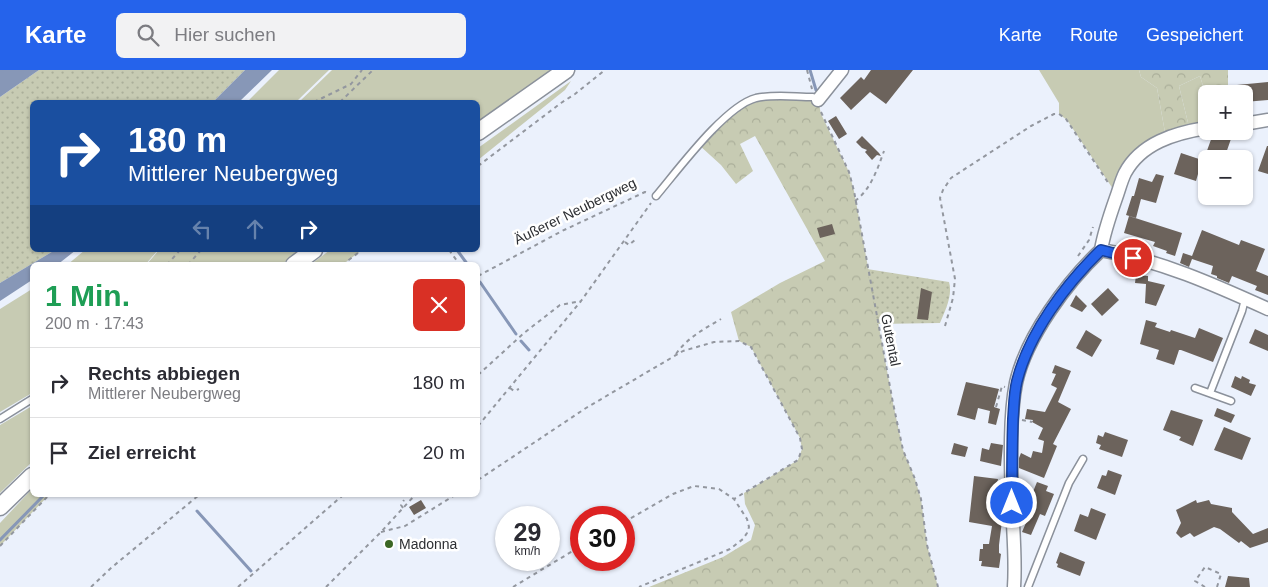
<!DOCTYPE html>
<html lang="de">
<head>
<meta charset="utf-8">
<style>
	body { margin:0; font-family:Helvetica,sans-serif; background:#f2f2f3; color:#2b2b33; height:100vh; display:flex; flex-direction:column; font-size:19px; white-space:nowrap }
	* { box-sizing:border-box; margin:0 }
	p { font-size:16px; color:#7c7c81 }
	.icon { flex:none; width:28px; height:28px; fill:none; stroke:currentColor; stroke-width:2; stroke-linecap:round; stroke-linejoin:round }
	.map { position:relative; flex:1; overflow:hidden }
	.panel { position:absolute; left:30px; top:192px; width:450px; height:235px; display:flex; flex-direction:column; background:#fff; border-radius:8px; box-shadow:0 1px 4px #0004 }
	.panel>* { flex:none }
	.top-card { position:absolute; left:30px; top:30px; width:450px; height:152px; border-radius:8px; box-shadow:0 1px 4px #0004; background:#1a4fa0; color:#fff; overflow:hidden }
	.buttons { position:absolute; left:1198px; top:15px; display:grid; gap:10px }
	.buttons a { display:grid; place-items:center; width:55px; height:55px; border-radius:8px; background:#fff; box-shadow:0 1px 4px #0004; font-size:25px }
	.speed { position:absolute; left:495px; top:436px; display:flex; gap:10px; font-size:25px; font-weight:700; text-align:center }
	.speed>* { display:grid; place-content:center; width:65px; height:65px; border-radius:50%; background:#fff; box-shadow:0 1px 4px #0004; line-height:1 }
	.speed small { font-size:12px; font-weight:400 }
	.speed .limit { border:8px solid #d22; background:#fff; color:#111 }
	.pin { position:absolute; display:grid; place-items:center; width:42px; height:42px; color:#fff; margin:-21px; border:2px solid #fff; border-radius:50%; box-shadow:0 1px 5px #0007 }
	.me { position:absolute; width:55px; margin:-28px; rotate:0deg; stroke-linejoin:round; filter:drop-shadow(0 0 4px #0008) }
	.turn { display:flex; align-items:center; gap:18px; height:105px; padding:0 15px; font-size:22px }
	.turn .icon { width:65px; height:65px; stroke-width:2.5 }
	.turn b { display:block; font-size:35px; line-height:42px }
	.lanes { display:flex; align-items:center; height:48px; padding:0 15px; background:#0003; justify-content:center; gap:25px; direction:ltr }
	.lanes .off { opacity:.35 }
	.round { display:grid; place-items:center; flex:none; width:52px; height:52px; border-radius:8px; background:#f2f2f3 }
	.summary { display:flex; align-items:center; justify-content:space-between; height:85px; padding:0 15px }
	h1 { font-size:30px; font-weight:700; line-height:38px; color:#1e9e55 }
	ul { padding:0; list-style:none }
	li { display:flex; align-items:center; gap:15px; height:70px; padding:0 15px; border-top:1px solid #e1e1e2 }
	li div { flex:1 }
	li b { display:block; font-size:19px }
	li em { font-style:normal }
	header { display:flex; align-items:center; gap:30px; box-sizing:border-box; height:70px; padding:0 25px; background:#2563eb; color:#fff }
	header strong { font-size:24px }
	nav { display:flex; gap:28px; margin-inline-start:auto; font-size:18px }
	.search { width:350px; height:45px; background:#f2f2f3; display:flex; align-items:center; gap:12px; box-sizing:border-box; padding:0 18px; border-radius:8px; color:#7c7c81; font-size:19px }
	.map>svg:first-child { display:block }
</style>
</head>
<body>
<header>
<strong>Karte</strong>
<div class="search"><svg class="icon" aria-label="search" viewBox="0 0 24 24"><circle cx="10" cy="10" r="6"/><path d="M15 15l6 6"/></svg>Hier suchen</div>
<nav><a>Karte</a><a>Route</a><a>Gespeichert</a></nav>
</header>
<div class="map">
<svg width="1268" height="517" viewBox="0 0 1268 517">
	<defs>
		<pattern id="forest-crowns" width="20" height="18" patternUnits="userSpaceOnUse" patternTransform="scale(1.25)"><rect width="20" height="18" fill="#c7cbb3"/><path d="M2 6a3 3 0 1 1 6 0M12 15a3 3 0 1 1 6 0" fill="none" stroke="#abaf9a"/></pattern>
		<pattern id="garden-dots" width="8" height="8" patternUnits="userSpaceOnUse" patternTransform="scale(1.25)"><rect width="8" height="8" fill="#c7cbb3"/><path d="M2 2h.1M6 6h.1" fill="none" stroke="#abaf9a" stroke-width="1.8" stroke-linecap="round"/></pattern>
	</defs>
	<rect width="100%" height="100%" fill="#ebf1fc"/>
	<path fill="#c7cbb3" d="M 279,0 L 329,0 L 296,32 L 247,32 Z
		M 332,0 L 552,0 L 478,53 L 478,32 L 299,32 Z
		M 1039,0 L 1139,0 L 1141,7 L 1157,18 L 1166,68 L 1153,74 L 1113,119 L 1067,50 L 1059,44 L 1059,33 Z
		M 1200,6 L 1206,26 L 1206,58 L 1190,61 L 1179,16 Z
		M 571,11 L 565,20 L 478,90 L 478,78 Z
		M 85,180 L 158,180 L 145,195 L 67,195 Z
		M 159,180 L 300,180 L 281,195 L 146,195 Z
		M 330,180 L 362,180 L 342,195 L 310,195 Z
		M 32,219 L 32,323 L 0,342 L 0,239 Z
		M 32,336 L 32,392 L 0,423 L 0,355 Z
		M 32,419 L 32,425 L 49,425 L 0,476 L 0,453 Z"/>
	<path fill="url(#forest-crowns)" d="M 1139,0 L 1228,0 L 1228,24 L 1206,24 L 1206,26 L 1200,6 L 1179,16 L 1190,61 L 1166,68 L 1157,18 L 1141,7 Z
		M 765,27 L 818,30 L 821,44 L 849,102 L 854,121 L 893,333 L 903,380 L 915,409 L 921,429 L 927,475 L 938,517 L 649,517 L 723,487 L 751,470 L 755,455 L 745,434 L 744,423 L 798,390 L 802,379 L 800,368 L 751,277 L 739,271 L 731,242 L 780,213 L 825,191 L 755,66 L 740,74 L 753,101 L 736,114 L 721,95 L 699,75 L 734,39 Z"/>
	<path fill="url(#garden-dots)" d="M 39,0 L 245,0 L 213,32 L 32,32 L 32,180 L 55,180 L 0,213 L 0,27 Z
		M 867,199 L 949,212 C 953,225 945,241 940,253 L 877,254 Z"/>
	<path fill="#8797b7" d="M 0,0 L 39,0 L 0,27 Z
		M 245,0 L 272,0 L 239,32 L 213,32 Z
		M 55,180 L 76,180 L 57,195 L 32,195 L 32,210 L 0,231 L 0,213 Z"/>
	<g fill="none" stroke-linecap="round" stroke-linejoin="round">
		<path stroke="#8797b7" stroke-width="3" d="M 810,0 L 816,20
			M 457,180 L 468,195
			M 480,212 L 516,264
			M 521,271 L 529,280
			M 197,441 L 251,501
			M 0,470 L 44,425"/>
	</g>
	<path fill="#6c635c" d="M 871,0 L 913,0 L 886,34 L 870,22 L 851,40 L 840,28 L 861,7 L 864,10 Z
		M 1268,12 L 1268,30 L 1244,32 L 1244,24 L 1237,24 L 1237,15 Z
		M 836,46 L 847,64 L 839,69 L 828,51 Z
		M 1224,63 L 1232,66 L 1224,89 L 1204,89 L 1213,64 L 1222,67 Z
		M 862,66 L 879,83 L 881,86 L 877,85 L 872,90 L 865,82 L 867,80 L 862,78 L 856,72 Z
		M 1267,76 L 1268,76 L 1268,104 L 1258,101 Z
		M 1181,83 L 1202,90 L 1196,111 L 1174,104 Z
		M 1156,104 L 1164,106 L 1156,133 L 1141,129 L 1136,148 L 1126,145 L 1132,126 L 1134,126 L 1139,108 L 1152,112 Z
		M 1129,146 L 1182,163 L 1175,186 L 1166,183 L 1167,181 L 1153,176 L 1155,172 L 1124,163 Z
		M 832,154 L 835,164 L 820,168 L 817,158 Z
		M 1202,160 L 1239,175 L 1241,170 L 1265,179 L 1256,201 L 1268,206 L 1268,225 L 1255,220 L 1257,216 L 1232,206 L 1229,213 L 1217,208 L 1217,206 L 1211,204 L 1213,196 L 1192,189 L 1189,197 L 1180,193 L 1183,183 L 1192,186 Z
		M 1136,205 L 1148,206 L 1148,211 L 1165,215 L 1156,236 L 1145,233 L 1146,214 L 1135,213 Z
		M 921,218 L 932,222 L 928,250 L 917,249 Z
		M 1108,218 L 1119,230 L 1102,246 L 1091,234 Z
		M 1076,225 L 1087,236 L 1082,242 L 1070,236 Z
		M 1146,250 L 1157,253 L 1155,257 L 1170,262 L 1171,260 L 1195,268 L 1199,258 L 1223,268 L 1213,292 L 1181,280 L 1179,280 L 1174,295 L 1156,289 L 1159,280 L 1140,274 Z
		M 1255,259 L 1268,265 L 1268,281 L 1249,273 Z
		M 1086,260 L 1102,270 L 1092,287 L 1076,278 Z
		M 1055,295 L 1071,301 L 1058,332 L 1071,339 L 1053,374 L 1057,376 L 1044,408 L 1019,398 L 1019,388 L 1021,383 L 1031,388 L 1033,381 L 1042,383 L 1044,371 L 1038,369 L 1043,358 L 1032,352 L 1033,350 L 1025,349 L 1027,339 L 1045,342 L 1057,318 L 1051,315 L 1056,304 L 1052,303 Z
		M 1235,306 L 1241,309 L 1242,306 L 1250,310 L 1249,313 L 1256,315 L 1251,326 L 1231,317 Z
		M 966,312 L 999,319 L 994,337 L 1000,339 L 996,355 L 988,353 L 990,341 L 978,338 L 975,350 L 957,345 Z
		M 1217,338 L 1235,345 L 1231,353 L 1214,346 Z
		M 1171,340 L 1203,350 L 1193,376 L 1179,370 L 1181,367 L 1163,360 Z
		M 1224,357 L 1251,368 L 1242,390 L 1214,380 Z
		M 1105,362 L 1128,370 L 1122,387 L 1099,379 L 1101,375 L 1096,373 L 1098,365 L 1103,367 Z
		M 954,373 L 968,377 L 965,387 L 951,384 Z
		M 991,373 L 1003,375 L 1001,396 L 980,391 L 982,378 L 989,380 Z
		M 1108,400 L 1122,405 L 1115,425 L 1097,418 L 1102,405 L 1106,406 Z
		M 974,406 L 998,409 L 992,440 L 997,442 L 995,449 L 1002,451 L 999,475 L 999,483 L 1001,484 L 999,498 L 981,496 L 982,491 L 979,491 L 980,479 L 983,479 L 983,474 L 989,474 L 992,456 L 969,452 Z
		M 1037,412 L 1048,416 L 1046,421 L 1054,424 L 1045,446 L 1040,444 L 1031,465 L 1022,462 L 1031,441 L 1026,439 Z
		M 421,430 L 426,438 L 414,445 L 409,437 Z
		M 1196,430 L 1197,433 L 1209,430 L 1211,434 L 1232,438 L 1232,442 L 1253,464 L 1268,458 L 1268,472 L 1250,478 L 1241,471 L 1239,473 L 1220,459 L 1214,457 L 1194,467 L 1190,463 L 1181,468 L 1176,463 L 1181,453 L 1176,440 Z
		M 1091,438 L 1106,444 L 1096,470 L 1074,461 L 1080,444 L 1088,447 Z
		M 1060,482 L 1085,492 L 1080,506 L 1057,497 L 1058,494 L 1056,493 Z
		M 1228,506 L 1249,508 L 1250,517 L 1225,517 Z"/>
	<g fill="none" stroke-linecap="round" stroke-linejoin="round">
		<defs>
			<path id="lane" d="M 656,126 C 678,100 725,36 756,28 C 774,24 795,27 813,27 L 818,30
				M 1195,318 L 1231,331
				M 1210,323 L 1242,241 L 1245,229
				M 0,349 L 32,329
				M 1028,517 L 1069,413 L 1083,389"/>
			<path id="street" d="M 818,30 L 842,0
				M 1244,54 L 1268,50
				M 1101,180 C 1159,190 1215,215 1268,239
				M 1101,180 C 1104,162 1110,145 1116,128 C 1119,120 1121,111 1125,103 C 1141,73 1175,63 1206,58
				M 1014,517 C 1016,489 1013,461 1012,434 C 1011,398 1009,348 1016,313 C 1026,267 1067,212 1101,180"/>
			<path id="secondary" d="M 478,62 L 566,0
				M 294,195 L 314,180
				M 0,437 L 32,406"/>
		</defs>
		<use href="#lane" stroke="#8b919b" stroke-width="9"/>
		<use href="#street" stroke="#8b919b" stroke-width="15"/>
		<use href="#secondary" stroke="#8b919b" stroke-width="19"/>
		<path stroke="#93979f" stroke-width="2" stroke-dasharray="4 4" stroke-linecap="butt" d="M 807,0 L 812,19
			M 314,32 L 351,14 L 362,0
			M 340,32 L 373,0
			M 821,42 L 849,102 L 854,121 L 893,333 L 903,380 L 915,409 L 921,429 L 927,475 L 938,517
			M 478,96 L 561,33 L 575,24 L 605,0
			M 855,131 C 871,119 877,100 884,81
			M 625,172 L 629,175 L 636,169
			M 449,180 L 460,195
			M 1078,186 L 1089,170 L 1093,157
			M 167,195 L 180,180
			M 188,195 L 201,180
			M 342,195 L 362,180
			M 478,206 L 562,161 L 645,122 L 648,123
			M 945,256 L 953,228 L 955,209 L 940,128 L 943,120 L 951,108 L 1031,56 L 1054,44 L 1059,44 L 1066,49 L 1109,114
			M 676,284 C 687,268 704,259 721,249
			M 478,305 L 524,263 L 560,235 L 581,231
			M 510,318 L 514,321 L 519,319
			M 996,337 L 1002,316 L 1005,317
			M 1022,350 L 1032,352
			M 478,356 L 581,231 L 651,133
			M 478,410 L 586,338 L 683,281 L 714,272 L 739,271 L 751,277 L 800,368 L 802,379 L 798,390 L 734,429
			M 403,438 L 401,435 L 404,430
			M 624,452 L 673,424 L 694,416 L 719,419 L 734,429 L 747,449 L 749,457 L 747,463 L 743,469 L 730,479 L 639,517
			M 381,462 L 405,456 L 455,425
			M 0,476 L 49,425
			M 91,517 L 111,498 L 199,425
			M 238,517 L 343,425
			M 326,517 L 381,462 L 415,425
			M 513,517 L 581,476
			M 1205,517 L 1195,511 L 1205,497 L 1221,504 L 1217,517"/>
		<use href="#lane" stroke="#fff" stroke-width="6"/>
		<use href="#street" stroke="#fff" stroke-width="12"/>
		<use href="#secondary" stroke="#fff" stroke-width="16"/>
	</g>
	<g fill="none" stroke-linecap="round" stroke-linejoin="round">
		<defs>
			<path id="route" d="M 1012,433 C 1012,405 1012,377 1013,349 C 1014,336 1014,323 1017,311 C 1029,263 1066,214 1101,180 L 1133,188"/>
		</defs>
		<use href="#route" stroke="#184099" stroke-width="12"/>
		<use href="#route" stroke="#2563eb" stroke-width="9"/>
	</g>
	<circle fill="#3c6725" stroke="#fff" stroke-width="2" cx="389" cy="474" r="5"/>
	<g text-anchor="middle" stroke-width="5" stroke-linejoin="round" paint-order="stroke">
		<g font-size="14" fill="#2d2f33" stroke="#fff">
			<text transform="translate(575 141) rotate(-26)" y="5">Äußerer Neubergweg</text>
			<text transform="translate(891 270) rotate(79)" y="5">Gutental</text>
		</g>
		<g font-size="14" fill="#2d2f33" stroke="#fff" text-anchor="start">
			<text x="399" y="479">Madonna</text>
		</g>
	</g>
</svg>
<div class="buttons">
<a>+</a>
<a>−</a>
</div>
<div class="speed"><div>29<small>km/h</small></div><div class="limit">30</div></div>
<div class="pin" style="left:1133px;top:188px;background:#d93025"><svg class="icon" aria-label="arrive" viewBox="0 0 24 24"><path d="M6 21V4h12l-3 4 3 4H6"/></svg></div>
<svg class="me" style="left:1012px;top:433px" viewBox="-20 -20 40 40"><circle r="17" fill="#2563eb" stroke="#fff" stroke-width="3"/><path d="M0-11L8 9 0 5-8 9z" fill="#fff"/></svg>
<div class="top-card">
<div class="turn"><svg class="icon" aria-label="right" viewBox="0 0 24 24"><path d="M7 20v-9h11M14 6l5 5-5 5"/></svg><div><b>180 m</b>Mittlerer Neubergweg</div></div>
<div class="lanes"><svg class="icon off" aria-label="left" viewBox="0 0 24 24"><path d="M17 20v-9H6M10 6l-5 5 5 5"/></svg><svg class="icon off" aria-label="ahead" viewBox="0 0 24 24"><path d="M12 20V5M6 11l6-6 6 6"/></svg><svg class="icon" aria-label="right" viewBox="0 0 24 24"><path d="M7 20v-9h11M14 6l5 5-5 5"/></svg></div>
</div>
<section class="panel">
<div class="summary"><div><h1>1 Min.</h1><p>200 m · 17:43</p></div><a class="round" style="background:#d93025;color:#fff"><svg class="icon" aria-label="close" viewBox="0 0 24 24"><path d="M6 6l12 12M18 6L6 18"/></svg></a></div>
<ul>
<li><svg class="icon" aria-label="right" viewBox="0 0 24 24"><path d="M7 20v-9h11M14 6l5 5-5 5"/></svg><div><b>Rechts abbiegen</b><p>Mittlerer Neubergweg</p></div><em>180 m</em></li>
<li><svg class="icon" aria-label="arrive" viewBox="0 0 24 24"><path d="M6 21V4h12l-3 4 3 4H6"/></svg><div><b>Ziel erreicht</b></div><em>20 m</em></li>
</ul>
</section>
</div>
</body>
</html>
